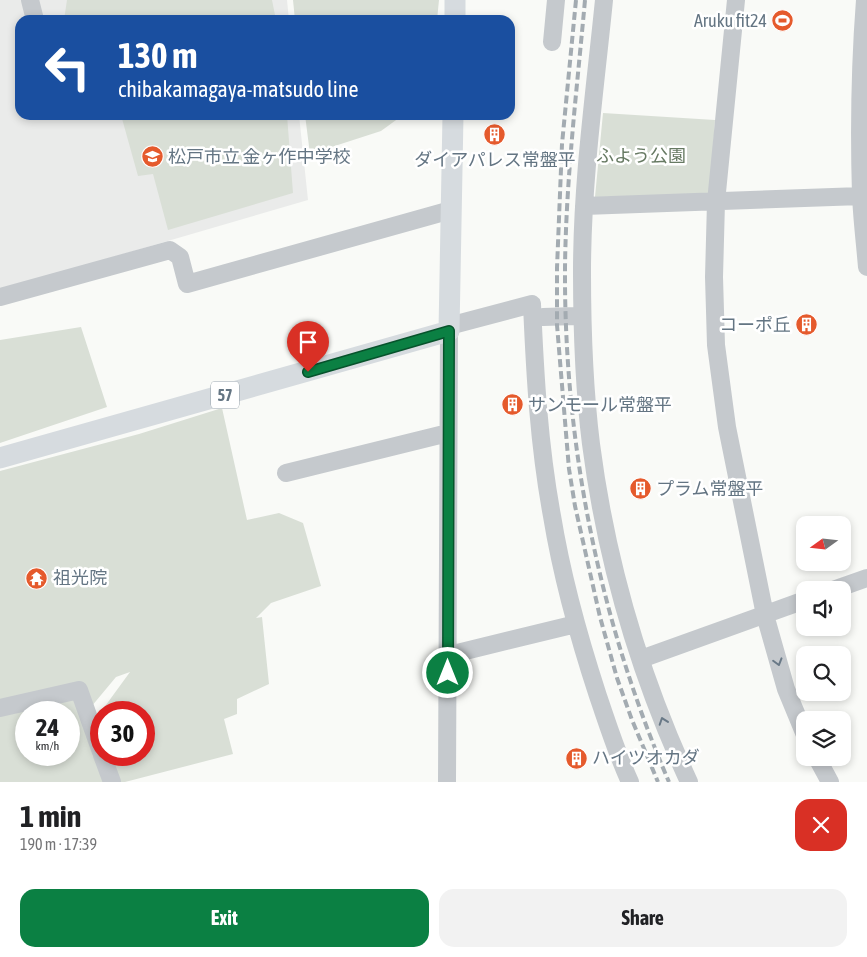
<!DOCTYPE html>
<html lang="en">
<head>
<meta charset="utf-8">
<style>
	body { margin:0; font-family:"Asap Condensed","Noto Sans JP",sans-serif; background:#f2f2f2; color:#202124; height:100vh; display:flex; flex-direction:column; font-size:19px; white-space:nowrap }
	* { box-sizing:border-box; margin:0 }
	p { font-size:16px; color:#757577 }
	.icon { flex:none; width:28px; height:28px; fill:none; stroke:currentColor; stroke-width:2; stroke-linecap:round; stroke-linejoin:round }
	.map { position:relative; height:782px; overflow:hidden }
	.side { display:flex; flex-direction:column; background:#fff; flex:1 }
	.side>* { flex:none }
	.top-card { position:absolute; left:15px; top:15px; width:500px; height:105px; border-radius:15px; box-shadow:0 2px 8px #0003; background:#1a4fa0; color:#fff; overflow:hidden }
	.needle { width:32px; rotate:255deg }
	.controls { position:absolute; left:796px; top:516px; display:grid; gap:10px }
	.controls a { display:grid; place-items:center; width:55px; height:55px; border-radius:10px; background:#fff; box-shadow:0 2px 8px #0003; font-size:25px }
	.speed { position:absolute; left:15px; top:701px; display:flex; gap:10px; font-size:25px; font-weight:700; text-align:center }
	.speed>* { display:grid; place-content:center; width:65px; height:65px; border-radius:50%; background:#fff; box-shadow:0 2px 8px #0003; line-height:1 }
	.speed small { font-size:12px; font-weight:400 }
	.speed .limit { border:8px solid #d22; background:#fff; color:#111 }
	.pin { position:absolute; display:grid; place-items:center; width:42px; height:42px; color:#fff; margin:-51px -21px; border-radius:50% 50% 50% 0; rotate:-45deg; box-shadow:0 0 5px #0007 }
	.pin .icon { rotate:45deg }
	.me { position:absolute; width:55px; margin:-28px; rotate:0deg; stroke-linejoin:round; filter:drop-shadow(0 0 4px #0008) }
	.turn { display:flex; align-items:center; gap:18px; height:105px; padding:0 20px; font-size:22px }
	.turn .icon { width:65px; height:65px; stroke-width:2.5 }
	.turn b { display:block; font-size:35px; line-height:42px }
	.round { display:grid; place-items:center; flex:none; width:52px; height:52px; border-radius:15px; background:#f2f2f2 }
	.summary { display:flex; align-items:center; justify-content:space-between; height:85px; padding:0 20px }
	h1 { font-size:30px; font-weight:700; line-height:38px }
	.action { display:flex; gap:10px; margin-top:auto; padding:10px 20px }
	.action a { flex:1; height:58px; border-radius:15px; background:#0b8043; color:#fff; font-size:20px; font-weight:700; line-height:58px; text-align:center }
	.action a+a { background:#f2f2f2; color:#202124 }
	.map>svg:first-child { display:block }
</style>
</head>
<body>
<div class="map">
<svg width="867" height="782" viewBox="0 0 867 782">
	<rect width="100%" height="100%" fill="#f9faf7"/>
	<path fill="#eaebea" d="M 0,0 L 287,0 L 289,20 L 20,20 L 20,115 L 299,115 L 308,200 L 0,290 Z"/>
	<path fill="#d9dfd6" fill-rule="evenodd" d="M 67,0 L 272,0 L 276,20 L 64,20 Z
		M 293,0 L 439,0 L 437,20 L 295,20 Z
		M 603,113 L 715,120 L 710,195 L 595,197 Z
		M 121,115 L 287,115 L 293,193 L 168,230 L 153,174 L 138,176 Z
		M 305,115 L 403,115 L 381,131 L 310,154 Z
		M 81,327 L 107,407 L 0,443 L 0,340 Z
		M 222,408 L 247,520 L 279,513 L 303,523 L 321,586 L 271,603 L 256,618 L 262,617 L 269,684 L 237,699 L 237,714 L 224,719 L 233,754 L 125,782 L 0,782 L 0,471 L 139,434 ZM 130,672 L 103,709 L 104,712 L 144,712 L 144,755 L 101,755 L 86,713 L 116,677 ZM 26,712 L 69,712 L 69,755 L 26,755 Z"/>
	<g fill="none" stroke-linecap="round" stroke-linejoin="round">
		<path stroke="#c5c9cd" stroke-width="18" d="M 30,0 L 35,20
			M 604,0 C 595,90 582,181 582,272 C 582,329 584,388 591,444 C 606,560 640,676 689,782
			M 736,0 L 716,202 L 714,277 L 716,345 L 727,427 L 765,615 L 786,689 L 805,735
			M 865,0 C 860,65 859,130 861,195 C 862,219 865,243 867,267
			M 552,42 L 556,0
			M 584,206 L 861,196
			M 0,297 L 170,250 L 180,257 L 187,284 L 451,210
			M 543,317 L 576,316
			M 449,326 L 532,304 C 535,375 539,446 552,516 C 562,577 579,638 598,696 C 608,725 617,754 630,782
			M 286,473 L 448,433
			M 833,590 L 867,578
			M 449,655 L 576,624
			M 641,659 L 805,600
			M 0,708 L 79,690 L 101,752
			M 102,755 L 112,782
			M 817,758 L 830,782
			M 447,782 L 449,331"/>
		<path stroke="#d6dbdf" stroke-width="21" d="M 455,20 L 455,0
			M 0,458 L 449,331 L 453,115"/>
		<path stroke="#a3abb1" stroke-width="4" stroke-dasharray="8 4" stroke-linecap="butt" d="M 576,0 L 562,144 L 557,268 L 557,325 L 569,469 L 575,506 L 600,617 L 617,678 L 632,720 L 658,782
			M 585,0 C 577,89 566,178 565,268 C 564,444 599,620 669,782"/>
	</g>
	<defs><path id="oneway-chevron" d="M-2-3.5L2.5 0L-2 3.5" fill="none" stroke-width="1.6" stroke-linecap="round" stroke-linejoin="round" transform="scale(1.25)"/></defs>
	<g stroke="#697987">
		<use href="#oneway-chevron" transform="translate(778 662) rotate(74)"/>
		<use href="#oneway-chevron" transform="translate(663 721) rotate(-109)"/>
	</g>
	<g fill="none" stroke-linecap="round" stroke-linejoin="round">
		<defs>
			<path id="route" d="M 308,372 L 449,331 L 448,673"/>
		</defs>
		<use href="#route" stroke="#07532c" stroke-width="12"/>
		<use href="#route" stroke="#0b8043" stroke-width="9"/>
	</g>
	<defs>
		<symbol id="stadium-disc" viewBox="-11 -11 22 22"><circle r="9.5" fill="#e55a2c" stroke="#fff"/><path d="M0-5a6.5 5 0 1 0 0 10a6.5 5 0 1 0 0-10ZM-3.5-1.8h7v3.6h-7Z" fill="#fff"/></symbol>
		<symbol id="building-disc" viewBox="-11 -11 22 22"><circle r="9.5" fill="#e55a2c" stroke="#fff"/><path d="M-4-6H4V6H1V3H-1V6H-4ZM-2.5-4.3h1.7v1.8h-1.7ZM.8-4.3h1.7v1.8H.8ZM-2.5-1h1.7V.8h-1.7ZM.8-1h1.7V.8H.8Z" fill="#fff"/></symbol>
		<symbol id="school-disc" viewBox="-11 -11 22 22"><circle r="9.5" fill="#e55a2c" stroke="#fff"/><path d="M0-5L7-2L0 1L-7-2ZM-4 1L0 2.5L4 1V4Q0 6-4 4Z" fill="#fff"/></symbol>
		<symbol id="temple-disc" viewBox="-11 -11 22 22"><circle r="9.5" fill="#e55a2c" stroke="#fff"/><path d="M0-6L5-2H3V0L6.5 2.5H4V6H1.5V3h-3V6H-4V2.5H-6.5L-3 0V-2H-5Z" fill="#fff"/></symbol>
	</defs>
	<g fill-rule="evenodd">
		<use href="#stadium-disc" x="770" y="8" width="25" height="25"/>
		<use href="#building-disc" x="482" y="122" width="25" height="25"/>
		<use href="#school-disc" x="140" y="144" width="25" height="25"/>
		<use href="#building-disc" x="794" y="312" width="25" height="25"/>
		<use href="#building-disc" x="500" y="392" width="25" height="25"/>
		<use href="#building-disc" x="628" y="476" width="25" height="25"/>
		<use href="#temple-disc" x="24" y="566" width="25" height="25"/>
		<use href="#building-disc" x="564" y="746" width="25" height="25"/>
	</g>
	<g text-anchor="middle" stroke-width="5" stroke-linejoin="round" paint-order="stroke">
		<rect fill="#fff" stroke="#929ea8" stroke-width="1" x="211" y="381.5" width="28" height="27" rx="4"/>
		<g font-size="16" font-weight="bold" fill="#647583">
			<text x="225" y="401">57</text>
		</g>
		<g font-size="18" fill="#647583" stroke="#fff" text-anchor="start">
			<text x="767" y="27" text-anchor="end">Aruku fit24</text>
			<text x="168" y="163">松戸市立 金ヶ作中学校</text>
			<text x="495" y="166" text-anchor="middle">ダイアパレス常盤平</text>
			<text x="791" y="331" text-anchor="end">コーポ丘</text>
			<text x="528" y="411">サンモール常盤平</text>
			<text x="656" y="495">プラム常盤平</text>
			<text x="53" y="584">祖光院</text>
			<text x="592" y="764">ハイツオカダ</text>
		</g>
		<g font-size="18" fill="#677a63" stroke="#fff">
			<text x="641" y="162">ふよう公園</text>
		</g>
	</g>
</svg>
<div class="controls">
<a><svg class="needle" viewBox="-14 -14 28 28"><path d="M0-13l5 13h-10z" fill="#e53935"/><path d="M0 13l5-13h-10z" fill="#757577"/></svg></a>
<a><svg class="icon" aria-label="sound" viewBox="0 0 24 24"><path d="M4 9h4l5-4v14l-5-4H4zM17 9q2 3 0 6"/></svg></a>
<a><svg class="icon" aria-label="search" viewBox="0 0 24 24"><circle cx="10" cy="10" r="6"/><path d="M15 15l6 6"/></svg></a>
<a><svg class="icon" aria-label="layers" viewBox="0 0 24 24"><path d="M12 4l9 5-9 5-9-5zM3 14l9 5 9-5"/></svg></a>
</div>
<div class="speed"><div>24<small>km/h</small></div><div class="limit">30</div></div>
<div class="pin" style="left:308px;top:372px;background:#d93025"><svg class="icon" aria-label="arrive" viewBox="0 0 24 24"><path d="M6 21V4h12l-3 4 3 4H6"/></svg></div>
<svg class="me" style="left:448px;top:673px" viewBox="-20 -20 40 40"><circle r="17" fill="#0b8043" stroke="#fff" stroke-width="3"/><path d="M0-11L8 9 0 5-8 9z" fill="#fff"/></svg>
<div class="top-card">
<div class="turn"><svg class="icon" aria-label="left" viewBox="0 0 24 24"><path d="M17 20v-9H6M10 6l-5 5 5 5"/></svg><div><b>130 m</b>chibakamagaya-matsudo line</div></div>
</div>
</div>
<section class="side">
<div class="summary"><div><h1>1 min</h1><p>190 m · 17:39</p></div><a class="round" style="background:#d93025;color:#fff"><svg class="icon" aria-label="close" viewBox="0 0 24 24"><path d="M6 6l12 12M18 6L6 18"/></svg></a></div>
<div class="action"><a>Exit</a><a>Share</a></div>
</section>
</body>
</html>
